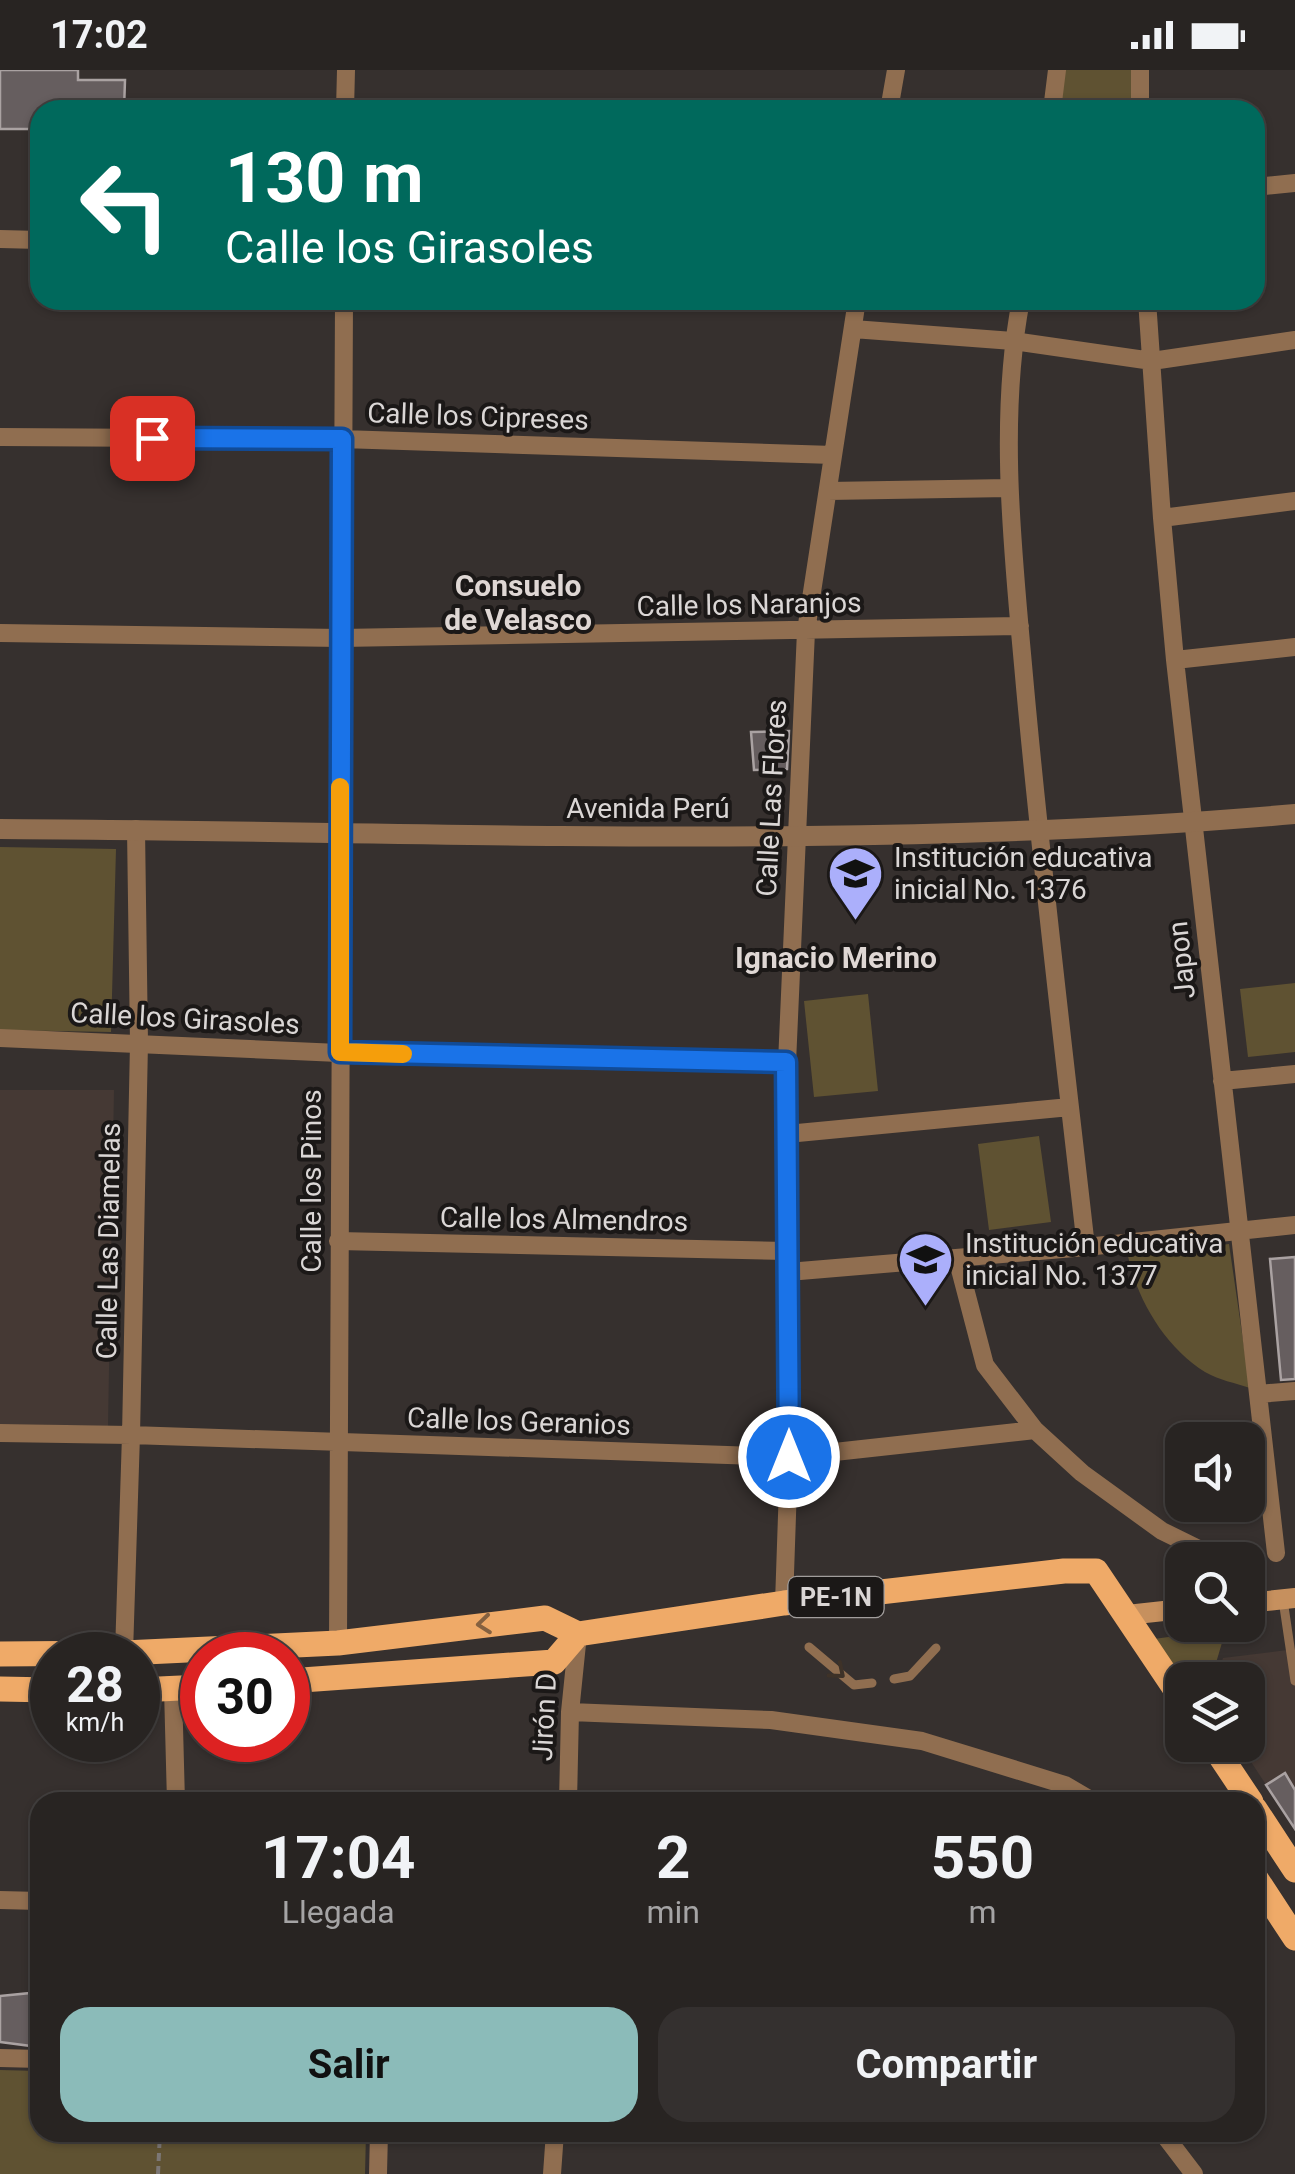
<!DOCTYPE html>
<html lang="es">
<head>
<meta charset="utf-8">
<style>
	body { margin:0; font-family:Roboto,sans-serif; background:#34302f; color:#f1f3f6; height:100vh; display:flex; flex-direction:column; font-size:38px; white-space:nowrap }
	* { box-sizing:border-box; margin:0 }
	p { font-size:32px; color:#a5a4a5 }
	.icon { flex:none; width:55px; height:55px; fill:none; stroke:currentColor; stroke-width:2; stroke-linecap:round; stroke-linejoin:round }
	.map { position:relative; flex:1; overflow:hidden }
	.drawer { position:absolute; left:30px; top:1722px; width:1235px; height:350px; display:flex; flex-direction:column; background:#282422; border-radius:30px; box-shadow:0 2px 8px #0004,0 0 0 2px #444140 }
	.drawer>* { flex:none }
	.hud { position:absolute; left:30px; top:30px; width:1235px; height:210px; border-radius:30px; box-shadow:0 2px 8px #0004,0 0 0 2px #444140; background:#00695c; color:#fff; overflow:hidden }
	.tools { position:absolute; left:1165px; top:1352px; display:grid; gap:20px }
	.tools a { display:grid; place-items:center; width:100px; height:100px; border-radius:20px; background:#282422; box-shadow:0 2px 8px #0004,0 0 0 2px #444140; font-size:50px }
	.speed { position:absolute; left:30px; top:1562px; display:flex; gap:20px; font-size:50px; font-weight:700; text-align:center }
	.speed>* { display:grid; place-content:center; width:130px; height:130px; border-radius:50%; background:#282422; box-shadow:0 2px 8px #0004,0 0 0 2px #444140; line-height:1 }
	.speed small { font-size:25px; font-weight:400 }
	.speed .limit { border:15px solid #d22; background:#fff; color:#111 }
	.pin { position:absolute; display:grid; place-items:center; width:85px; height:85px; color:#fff; margin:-42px; border-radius:20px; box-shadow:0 5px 15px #0006 }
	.me { position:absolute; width:110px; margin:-55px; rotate:0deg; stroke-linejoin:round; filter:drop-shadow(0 0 8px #0008) }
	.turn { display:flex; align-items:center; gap:35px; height:210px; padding:0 30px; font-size:45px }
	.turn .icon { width:130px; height:130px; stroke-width:2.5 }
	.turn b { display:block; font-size:70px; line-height:85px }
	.eta { display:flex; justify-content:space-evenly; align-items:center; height:170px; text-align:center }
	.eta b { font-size:60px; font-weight:700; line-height:70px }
	.cta { display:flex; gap:20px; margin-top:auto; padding:20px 30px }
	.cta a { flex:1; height:115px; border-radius:30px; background:#8bbbb9; color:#111; font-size:40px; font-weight:700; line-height:115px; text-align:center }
	.cta a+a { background:#34302f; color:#f1f3f6 }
	.status { display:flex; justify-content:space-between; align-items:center; height:70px; padding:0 50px; background:#282422; direction:ltr }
	.status svg { height:28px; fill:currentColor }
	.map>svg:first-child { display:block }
</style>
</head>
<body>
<div class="status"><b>17:02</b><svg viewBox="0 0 49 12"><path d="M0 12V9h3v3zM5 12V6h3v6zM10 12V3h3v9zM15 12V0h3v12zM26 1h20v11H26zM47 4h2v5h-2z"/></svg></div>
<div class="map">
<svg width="1295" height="2104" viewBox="0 0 1295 2104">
	<rect width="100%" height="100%" fill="#36302e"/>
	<path fill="#453934" d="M 0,1020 L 114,1020 L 108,1356 L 0,1354 Z
		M 1295,1579 L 1295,1759 L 1240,1675 L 1248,1675 L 1248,1610 L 1215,1610 L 1223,1588 Z"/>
	<path fill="#5f5232" d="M 1061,0 L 1137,0 L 1136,40 L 1057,40 Z
		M 0,777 L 116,779 L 111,962 L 0,960 Z
		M 1295,913 L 1295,982 L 1248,987 L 1240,919 Z
		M 868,924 L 878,1021 L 814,1027 L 804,931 Z
		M 1039,1066 L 1051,1152 L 989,1160 L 978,1074 Z
		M 1229,1174 L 1250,1318 C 1235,1313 1219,1310 1205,1302 C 1166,1278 1137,1230 1128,1186 Z
		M 1226,1559 L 1211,1610 L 1182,1610 L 1154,1569 Z
		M 0,2000 L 40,2001 L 40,2062 L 366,2063 L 365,2104 L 0,2104 Z"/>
	<path fill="#665e5f" stroke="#aaa2a2" stroke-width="2.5" d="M 0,0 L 78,0 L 78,10 L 125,10 L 124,40 L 40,40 L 40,59 L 0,59 Z
		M 789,661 L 787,699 L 754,700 L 751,662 Z
		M 1295,1187 L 1295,1309 L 1281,1310 L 1270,1189 Z
		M 1285,1703 L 1295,1720 L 1295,1759 L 1266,1715 Z
		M 31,1923 L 31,1976 L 0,1972 L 0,1926 Z"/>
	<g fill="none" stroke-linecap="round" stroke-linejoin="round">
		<path stroke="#7c7775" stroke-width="4" stroke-dasharray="8 5" stroke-linecap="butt" d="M 158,2104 L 160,2062"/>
		<path stroke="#906e50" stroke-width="9" d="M 1283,1530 L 1295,1611
			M 809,1577 L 854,1615 L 872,1613
			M 894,1609 L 910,1606 L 936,1578"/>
		<path stroke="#906e50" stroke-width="18" d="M 345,40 L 346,0
			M 889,40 L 896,0
			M 1052,40 L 1057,0
			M 1140,40 L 1140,0
			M 1255,117 L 1295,113
			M 0,169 L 40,170
			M 1021,230 C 997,354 1014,491 1025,617 C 1042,804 1065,991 1086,1177
			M 1147,230 L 1162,448 L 1175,590 L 1276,1483
			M 853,259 L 1013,271 L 1152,291 L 1295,270
			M 0,367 L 342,369 L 833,385
			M 828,421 L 1009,418
			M 1162,448 L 1295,431
			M 0,563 L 341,568 L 1020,556
			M 1175,590 L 1295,577
			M 0,968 L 339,983 L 787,993
			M 1222,1011 L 1295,1004
			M 787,1064 L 1070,1037
			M 338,1171 L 788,1181
			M 957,1188 L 985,1295 L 1035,1360 L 1082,1403 L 1162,1461 L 1219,1489
			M 788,1202 L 1086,1177 L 1295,1155
			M 1258,1324 L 1295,1321
			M 0,1363 L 131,1365 L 789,1387 L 1035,1360
			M 784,1533 L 789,1387 L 787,993 L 806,561 L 857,230
			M 338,1573 L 344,230
			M 124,1583 L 131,1365 L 139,973 L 136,759
			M 173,1619 L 176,1732
			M 570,1642 L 771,1650 L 922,1671 L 1065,1715 L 1094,1732
			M 568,1732 L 570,1642 L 578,1564
			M 0,1830 L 40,1831
			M 0,1988 L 40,1989
			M 1162,2062 L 1194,2104
			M 378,2104 L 379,2062
			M 552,2104 L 555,2062"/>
		<path stroke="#906e50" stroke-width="20" d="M 0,759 C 432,761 864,782 1295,744"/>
		<path stroke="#c6905e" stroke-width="20" d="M 1248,1533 L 1295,1528
			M 1127,1545 L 1182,1539"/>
		<path stroke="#efaa68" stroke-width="25" d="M 0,1584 L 124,1583 L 338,1573 L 545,1548 L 578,1564 L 784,1533 L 1064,1501 L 1096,1501 L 1182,1629
			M 288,1611 L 554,1592 L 578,1564
			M 0,1619 L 52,1620
			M 138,1620 L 202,1617
			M 1213,1675 L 1251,1732
			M 1255,1739 L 1295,1800
			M 1255,1807 L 1295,1868"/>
	</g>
	<defs><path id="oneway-chevron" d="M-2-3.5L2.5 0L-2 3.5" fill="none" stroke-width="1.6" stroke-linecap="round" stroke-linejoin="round" transform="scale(2.5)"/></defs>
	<use stroke="#856140" href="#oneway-chevron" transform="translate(484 1554) rotate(174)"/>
	<use stroke="#3e3228" href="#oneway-chevron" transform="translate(838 1602) rotate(40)"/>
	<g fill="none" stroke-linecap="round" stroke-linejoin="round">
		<defs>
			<path id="route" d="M 152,368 L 342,369 L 340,982 L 786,992 L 789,1387"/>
		</defs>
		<use href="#route" stroke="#114b97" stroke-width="25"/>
		<use href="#route" stroke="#1a73e8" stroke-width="18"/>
		<path stroke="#f59e0b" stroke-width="18" d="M 340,717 L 340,982 L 403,984"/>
	</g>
	<defs>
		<symbol id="school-pin" viewBox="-11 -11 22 30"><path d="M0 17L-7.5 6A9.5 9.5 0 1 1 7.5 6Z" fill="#abaffb" stroke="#1b1817"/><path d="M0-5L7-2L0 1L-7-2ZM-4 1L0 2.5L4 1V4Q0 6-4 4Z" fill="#111"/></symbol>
	</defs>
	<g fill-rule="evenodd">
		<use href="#school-pin" x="824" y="772" width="63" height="86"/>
		<use href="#school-pin" x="894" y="1158" width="63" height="86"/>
	</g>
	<g text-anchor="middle" stroke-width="8" stroke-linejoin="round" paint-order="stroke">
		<rect fill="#1b1817" stroke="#a19d9c" stroke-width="2.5" x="788.5" y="1507" width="95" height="40" rx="8"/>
		<g font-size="25" font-weight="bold" fill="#dad6d5">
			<text x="836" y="1536">PE-1N</text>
		</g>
		<g font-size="28" fill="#dad6d5" stroke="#1b1817">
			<text transform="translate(478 346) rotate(2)" y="10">Calle los Cipreses</text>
			<text transform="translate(749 534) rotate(-1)" y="10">Calle los Naranjos</text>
			<text transform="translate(771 728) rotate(-87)" y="10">Calle Las Flores</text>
			<text x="648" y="748">Avenida Perú</text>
			<text transform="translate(1181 890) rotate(-96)" y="10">Japon</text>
			<text transform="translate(185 948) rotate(3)" y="10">Calle los Girasoles</text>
			<text transform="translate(311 1111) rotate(-90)" y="10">Calle los Pinos</text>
			<text transform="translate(564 1149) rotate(1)" y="10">Calle los Almendros</text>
			<text transform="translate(108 1171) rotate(-89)" y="10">Calle Las Diamelas</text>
			<text transform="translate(519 1351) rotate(2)" y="10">Calle los Geranios</text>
			<text transform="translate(544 1647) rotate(-87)" y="10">Jirón D</text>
		</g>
		<g font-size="28" fill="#dad6d5" stroke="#1b1817" text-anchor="start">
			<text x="894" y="797">Institución educativa<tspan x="894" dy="32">inicial No. 1376</tspan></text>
			<text x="965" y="1183">Institución educativa<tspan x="965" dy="32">inicial No. 1377</tspan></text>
		</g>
		<g font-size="30" font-weight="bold" fill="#dfd7d4" stroke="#1b1817">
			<text x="518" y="526">Consuelo<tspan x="518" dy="34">de Velasco</tspan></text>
			<text x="836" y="898">Ignacio Merino</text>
		</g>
	</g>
</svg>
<div class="tools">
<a><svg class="icon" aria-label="sound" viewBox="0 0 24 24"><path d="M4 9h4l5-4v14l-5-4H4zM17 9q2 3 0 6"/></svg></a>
<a><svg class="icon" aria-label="search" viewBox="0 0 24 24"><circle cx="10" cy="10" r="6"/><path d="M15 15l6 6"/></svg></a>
<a><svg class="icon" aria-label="layers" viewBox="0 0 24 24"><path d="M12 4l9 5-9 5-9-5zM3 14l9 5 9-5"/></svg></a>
</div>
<div class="speed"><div>28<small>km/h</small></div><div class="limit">30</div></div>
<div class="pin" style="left:152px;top:368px;background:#d93025"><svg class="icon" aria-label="arrive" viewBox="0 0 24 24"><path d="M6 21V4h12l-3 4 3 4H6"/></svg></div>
<svg class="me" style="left:789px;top:1387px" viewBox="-20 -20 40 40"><circle r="17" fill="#1a73e8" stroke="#fff" stroke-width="3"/><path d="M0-11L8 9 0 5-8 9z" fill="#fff"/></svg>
<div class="hud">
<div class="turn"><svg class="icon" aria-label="left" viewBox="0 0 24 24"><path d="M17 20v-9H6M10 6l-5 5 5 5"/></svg><div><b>130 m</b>Calle los Girasoles</div></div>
</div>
<section class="drawer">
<div class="eta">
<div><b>17:04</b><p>Llegada</p></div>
<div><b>2</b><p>min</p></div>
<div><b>550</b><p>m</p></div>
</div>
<div class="cta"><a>Salir</a><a>Compartir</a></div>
</section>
</div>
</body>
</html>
